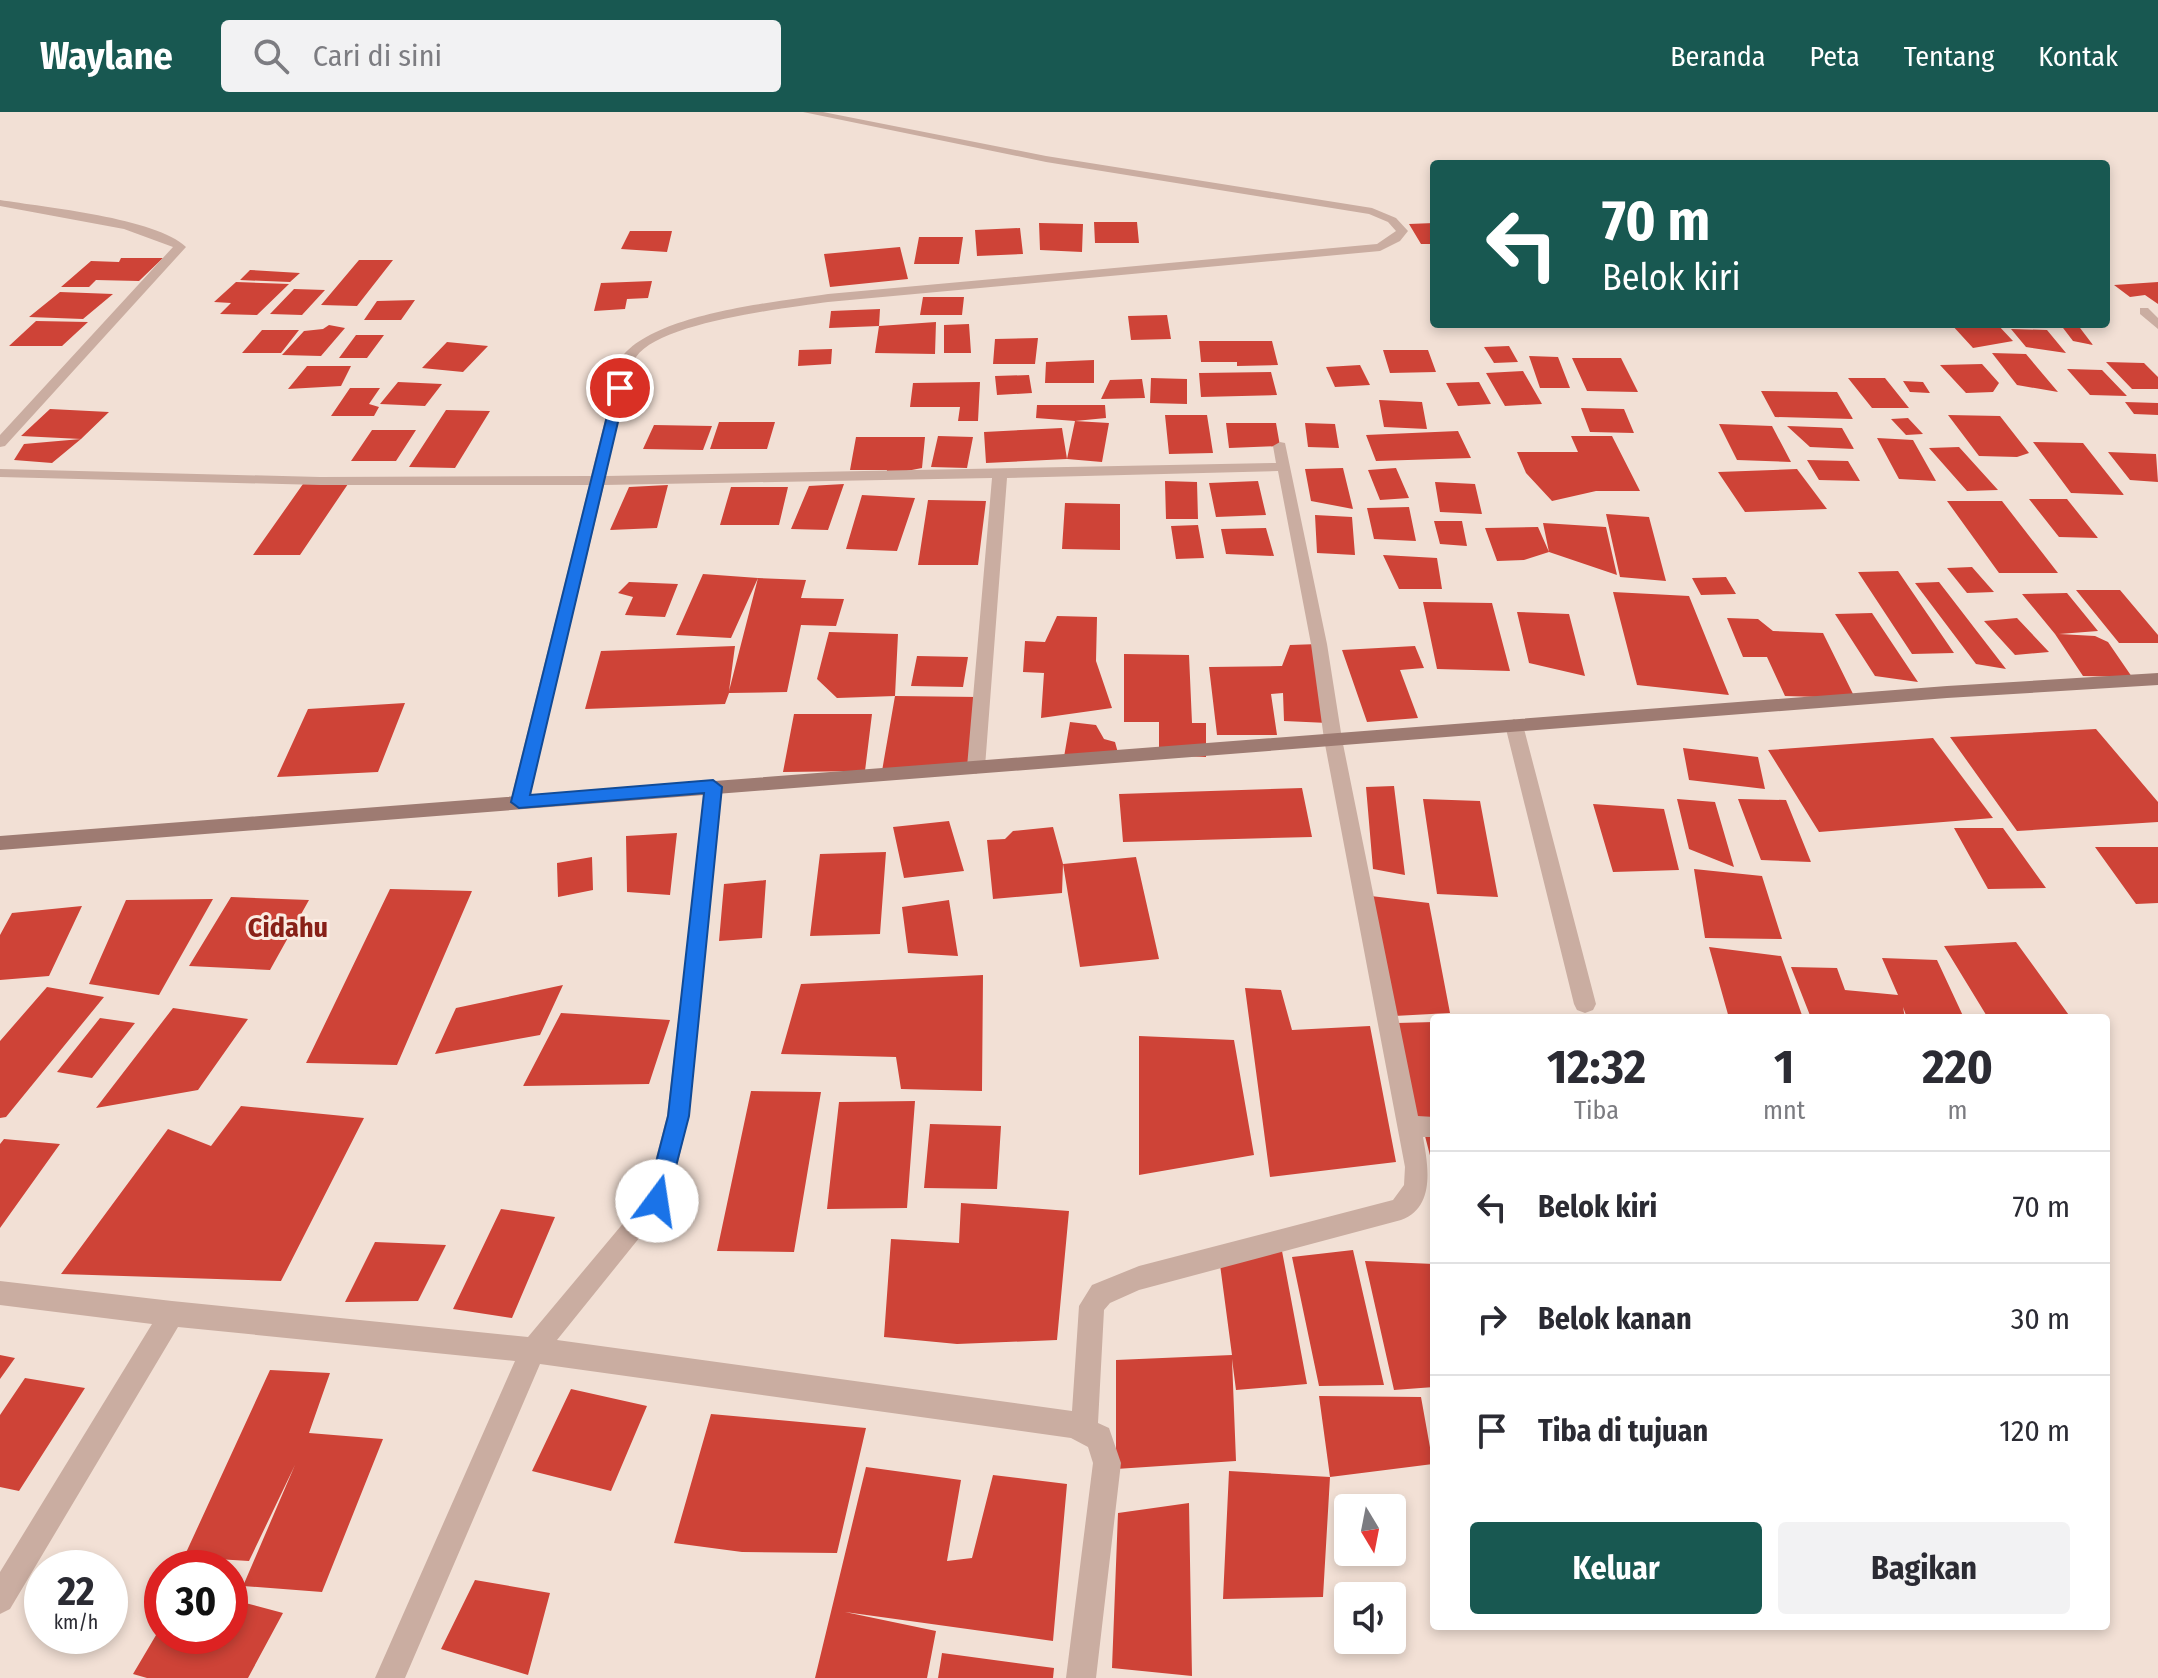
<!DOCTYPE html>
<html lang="id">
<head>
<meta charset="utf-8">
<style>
	body { margin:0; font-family:"Fira Sans Condensed",sans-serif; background:#f2f2f3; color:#2b2b33; height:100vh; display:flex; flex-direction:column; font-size:30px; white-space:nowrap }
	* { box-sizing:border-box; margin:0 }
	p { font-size:26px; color:#7c7c81 }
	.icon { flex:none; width:44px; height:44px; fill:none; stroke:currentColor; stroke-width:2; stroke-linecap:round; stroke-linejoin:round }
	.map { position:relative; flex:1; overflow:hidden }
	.details { position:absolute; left:1430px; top:902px; width:680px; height:616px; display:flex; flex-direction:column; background:#fff; border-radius:8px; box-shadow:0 4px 12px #0003 }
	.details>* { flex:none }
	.hud { position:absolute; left:1430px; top:48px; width:680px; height:168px; border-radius:8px; box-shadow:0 4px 12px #0003; background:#185851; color:#fff; overflow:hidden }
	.needle { width:52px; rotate:170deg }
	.controls { position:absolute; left:1334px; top:1382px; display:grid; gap:16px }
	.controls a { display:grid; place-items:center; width:72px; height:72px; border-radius:8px; background:#fff; box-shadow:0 4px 12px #0003; font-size:40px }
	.speed { position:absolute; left:24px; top:1438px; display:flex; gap:16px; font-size:40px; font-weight:700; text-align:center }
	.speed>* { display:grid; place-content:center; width:104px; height:104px; border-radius:50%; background:#fff; box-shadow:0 4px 12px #0003; line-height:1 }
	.speed small { font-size:20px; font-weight:400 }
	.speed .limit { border:12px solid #d22; background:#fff; color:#111 }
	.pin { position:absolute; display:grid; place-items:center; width:68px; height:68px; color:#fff; margin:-34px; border:4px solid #fff; border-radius:50%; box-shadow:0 2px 8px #0007 }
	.me { position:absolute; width:88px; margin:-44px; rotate:14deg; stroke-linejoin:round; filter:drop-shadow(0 0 6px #0008) }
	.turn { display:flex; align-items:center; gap:28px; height:168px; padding:0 40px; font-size:36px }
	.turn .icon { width:104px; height:104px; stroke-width:2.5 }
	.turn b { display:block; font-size:56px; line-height:68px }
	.eta { display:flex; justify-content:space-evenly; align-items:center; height:136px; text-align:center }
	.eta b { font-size:48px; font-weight:700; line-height:56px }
	.button { display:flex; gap:16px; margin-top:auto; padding:16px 40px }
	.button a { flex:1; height:92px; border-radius:8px; background:#185851; color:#fff; font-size:32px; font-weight:700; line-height:92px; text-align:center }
	.button a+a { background:#f2f2f3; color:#2b2b33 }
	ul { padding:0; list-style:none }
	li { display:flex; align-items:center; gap:24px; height:112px; padding:0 40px; border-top:2px solid #e1e1e2 }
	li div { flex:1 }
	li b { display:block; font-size:30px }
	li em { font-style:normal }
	header { display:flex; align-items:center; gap:48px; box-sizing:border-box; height:112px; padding:0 40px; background:#185851; color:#fff }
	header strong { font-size:38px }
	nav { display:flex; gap:44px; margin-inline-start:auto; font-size:28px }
	.search { width:560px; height:72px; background:#f2f2f3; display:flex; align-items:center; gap:20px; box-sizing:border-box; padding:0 28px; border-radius:8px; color:#7c7c81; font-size:30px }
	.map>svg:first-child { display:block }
</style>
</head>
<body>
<header>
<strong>Waylane</strong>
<div class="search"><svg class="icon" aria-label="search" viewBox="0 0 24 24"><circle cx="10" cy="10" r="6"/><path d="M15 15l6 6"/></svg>Cari di sini</div>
<nav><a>Beranda</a><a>Peta</a><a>Tentang</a><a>Kontak</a></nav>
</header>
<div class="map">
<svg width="2158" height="1566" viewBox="0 0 2158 1566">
	<rect width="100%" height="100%" fill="#f2e0d5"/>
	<path fill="#ce4337" d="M 1094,110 L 1137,110 L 1139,131 L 1095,131 Z
		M 1039,111 L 1083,112 L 1082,140 L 1040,138 Z
		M 1434,111 L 1434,132 L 1421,132 L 1409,112 Z
		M 1020,116 L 1023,142 L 977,144 L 975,118 Z
		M 630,119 L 672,119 L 667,140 L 621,137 Z
		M 919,125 L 963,125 L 959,152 L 914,152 Z
		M 900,135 L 908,167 L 830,175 L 824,142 Z
		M 121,146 L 163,146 L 139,169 L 96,168 L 89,175 L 61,175 L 91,149 L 119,150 Z
		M 359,148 L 393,148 L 357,194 L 321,193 Z
		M 250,158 L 300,161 L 290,170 L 240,168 Z
		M 652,169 L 648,186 L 627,187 L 625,197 L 594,199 L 601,171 Z
		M 236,170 L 289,172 L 257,203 L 220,202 L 231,191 L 214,190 Z
		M 2158,170 L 2158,192 L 2145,183 L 2130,185 L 2114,173 Z
		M 294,177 L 325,178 L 302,203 L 270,202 Z
		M 60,180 L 113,182 L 83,207 L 29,205 Z
		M 923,185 L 964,185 L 962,203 L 920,203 Z
		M 415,188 L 401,208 L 364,208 L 377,189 Z
		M 880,197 L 879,214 L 829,216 L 831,199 Z
		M 1167,203 L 1171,227 L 1131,228 L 1128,204 Z
		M 36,209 L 88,210 L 62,234 L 9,234 Z
		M 936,210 L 935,242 L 875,241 L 879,214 Z
		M 969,212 L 971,241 L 944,241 L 944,213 Z
		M 1951,212 L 1997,212 L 2013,229 L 1973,236 Z
		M 2060,212 L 2077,212 L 2093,233 L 2073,229 Z
		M 329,213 L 345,216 L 321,244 L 282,243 L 304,219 L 323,217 Z
		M 2011,217 L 2047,218 L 2066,241 L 2026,235 Z
		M 262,218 L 299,218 L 281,241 L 242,241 Z
		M 356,223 L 384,223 L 367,246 L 339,246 Z
		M 1038,226 L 1035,252 L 993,252 L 995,227 Z
		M 1199,229 L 1272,229 L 1278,253 L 1237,254 L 1237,250 L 1201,250 Z
		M 447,230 L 488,234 L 463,260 L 422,256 Z
		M 1509,234 L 1518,250 L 1494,251 L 1484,235 Z
		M 832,237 L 831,252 L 798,254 L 799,238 Z
		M 1383,238 L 1428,238 L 1436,260 L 1390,261 Z
		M 1992,241 L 2026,242 L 2058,280 L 2017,273 Z
		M 1529,244 L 1558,245 L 1570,276 L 1540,276 Z
		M 1572,246 L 1621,246 L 1638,280 L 1587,279 Z
		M 1094,248 L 1094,271 L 1045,271 L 1046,250 Z
		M 2106,250 L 2144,251 L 2158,265 L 2158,277 L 2132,277 Z
		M 1982,252 L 1999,271 L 1993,280 L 1966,281 L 1940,253 Z
		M 1360,253 L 1370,273 L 1335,275 L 1326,255 Z
		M 307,254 L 351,254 L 341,274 L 288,277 Z
		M 2067,257 L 2102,258 L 2127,284 L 2090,283 Z
		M 1523,259 L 1542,292 L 1505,294 L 1486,261 Z
		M 1271,260 L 1277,283 L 1201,285 L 1199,261 Z
		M 1029,263 L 1032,281 L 997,283 L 995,264 Z
		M 1151,266 L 1187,267 L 1187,292 L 1150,291 Z
		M 1848,266 L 1885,266 L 1909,296 L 1872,296 Z
		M 1142,267 L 1145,286 L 1101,287 L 1110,268 Z
		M 1903,269 L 1923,270 L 1930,281 L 1910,280 Z
		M 398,270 L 442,272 L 425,294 L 380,292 Z
		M 980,270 L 978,309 L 958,309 L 960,295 L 910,295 L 913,271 Z
		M 1479,270 L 1491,292 L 1458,294 L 1446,271 Z
		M 350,276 L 380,276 L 369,292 L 379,295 L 374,304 L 331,304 Z
		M 1761,279 L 1837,280 L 1853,307 L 1775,305 Z
		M 1379,288 L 1422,290 L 1427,317 L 1384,315 Z
		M 2125,290 L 2158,291 L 2158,303 L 2134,302 Z
		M 1037,293 L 1105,293 L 1106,306 L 1075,309 L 1109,311 L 1102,350 L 1067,347 L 1075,309 L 1036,306 Z
		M 1581,296 L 1624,297 L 1634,321 L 1590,320 Z
		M 50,297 L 109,300 L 81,327 L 21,324 Z
		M 446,298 L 490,299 L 455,356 L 409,355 Z
		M 1165,303 L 1207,303 L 1213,341 L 1169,342 Z
		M 1948,303 L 2000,304 L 2029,341 L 2017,345 L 1979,344 Z
		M 1908,306 L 1923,322 L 1906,323 L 1891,307 Z
		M 719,310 L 775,310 L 767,337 L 710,337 Z
		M 1226,311 L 1276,311 L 1280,334 L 1229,336 Z
		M 1305,311 L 1335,312 L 1339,336 L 1308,335 Z
		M 1719,312 L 1772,314 L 1791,350 L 1737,348 Z
		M 654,313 L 712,314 L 703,338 L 643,337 Z
		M 1787,314 L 1842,316 L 1854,337 L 1810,335 Z
		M 1062,316 L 1067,347 L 986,351 L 984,320 Z
		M 372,318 L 416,318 L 396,349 L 351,349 Z
		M 1458,319 L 1471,346 L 1376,349 L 1366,323 Z
		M 938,324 L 973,325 L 967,356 L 931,355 Z
		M 1571,324 L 1612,324 L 1640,379 L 1596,379 L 1552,389 L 1526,361 L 1517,340 L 1578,340 Z
		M 856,325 L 925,325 L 922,356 L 886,363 L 887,358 L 850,358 Z
		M 1877,326 L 1913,328 L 1936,369 L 1899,367 Z
		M 81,327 L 52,351 L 14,348 L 24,332 Z
		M 2033,330 L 2083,331 L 2124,383 L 2071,381 Z
		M 1959,335 L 1998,378 L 1967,379 L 1929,336 Z
		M 2108,340 L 2156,342 L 2158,370 L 2130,368 Z
		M 1807,348 L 1848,349 L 1860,369 L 1819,368 Z
		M 1343,356 L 1353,397 L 1311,389 L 1305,357 Z
		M 1396,356 L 1409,386 L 1380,388 L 1368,358 Z
		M 1797,357 L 1827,397 L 1745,400 L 1718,360 Z
		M 1165,369 L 1197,370 L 1198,407 L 1166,407 Z
		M 1258,369 L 1266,403 L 1216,405 L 1209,371 Z
		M 1435,370 L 1475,372 L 1482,402 L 1440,400 Z
		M 303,372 L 348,372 L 300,443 L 253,443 Z
		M 844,372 L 828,418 L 791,417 L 809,374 Z
		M 668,373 L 657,416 L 610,418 L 629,375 Z
		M 731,375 L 788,375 L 779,413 L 720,413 Z
		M 862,383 L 915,386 L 897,439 L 846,437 Z
		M 2029,387 L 2067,387 L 2098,426 L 2059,425 Z
		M 928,388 L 986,389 L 978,453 L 918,453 Z
		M 1947,389 L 2002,389 L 2058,461 L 1999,461 Z
		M 1065,391 L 1120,392 L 1120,438 L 1062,437 Z
		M 1409,395 L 1416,429 L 1374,427 L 1367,396 Z
		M 1606,402 L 1649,405 L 1666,469 L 1620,465 Z
		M 1315,403 L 1352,405 L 1355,443 L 1317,441 Z
		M 1434,409 L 1462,409 L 1467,434 L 1440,432 Z
		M 1543,411 L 1606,415 L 1617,463 L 1549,440 L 1524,448 L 1497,449 L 1485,416 L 1538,415 L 1549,440 Z
		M 1198,413 L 1204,446 L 1176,447 L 1171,414 Z
		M 1266,416 L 1274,444 L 1226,442 L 1221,417 Z
		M 1383,443 L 1437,446 L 1442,477 L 1399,477 Z
		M 1972,455 L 1994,480 L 1967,481 L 1947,456 Z
		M 1898,459 L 1954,541 L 1912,542 L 1858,460 Z
		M 703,462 L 758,466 L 731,526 L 676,523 Z
		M 1726,465 L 1736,482 L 1701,483 L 1692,466 Z
		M 758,466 L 806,468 L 801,486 L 844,487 L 836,514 L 801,513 L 787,580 L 729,581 L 725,592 L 585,597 L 601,539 L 735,534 L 729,579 Z
		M 629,470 L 678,472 L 665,505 L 625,503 L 633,485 L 618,481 Z
		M 1939,470 L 2006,557 L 1976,552 L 1915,471 Z
		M 2076,478 L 2120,478 L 2158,523 L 2158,531 L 2119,531 Z
		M 1613,480 L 1689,484 L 1729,583 L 1637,573 Z
		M 2067,481 L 2098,519 L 2059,522 L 2095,524 L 2108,530 L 2132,565 L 2083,564 L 2055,522 L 2022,482 Z
		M 1423,490 L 1492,491 L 1510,559 L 1437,557 Z
		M 1517,500 L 1569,502 L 1585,564 L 1529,551 Z
		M 1872,501 L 1918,570 L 1875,564 L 1835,502 Z
		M 1057,504 L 1097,505 L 1096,549 L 1112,596 L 1041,606 L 1044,561 L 1023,560 L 1025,529 L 1045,530 Z
		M 1727,506 L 1758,507 L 1773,519 L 1823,521 L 1855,586 L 1785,584 L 1767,545 L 1743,545 Z
		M 2017,506 L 2049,540 L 2015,543 L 1984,509 Z
		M 829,520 L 898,522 L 895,584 L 979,585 L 971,661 L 882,659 L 895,584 L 837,586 L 817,567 Z
		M 1319,532 L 1328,611 L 1284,609 L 1283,581 L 1271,582 L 1277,623 L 1217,623 L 1209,555 L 1282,554 L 1290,533 Z
		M 1415,534 L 1424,556 L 1400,558 L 1418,606 L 1367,610 L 1342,538 Z
		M 1124,542 L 1189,543 L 1192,611 L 1206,611 L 1206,645 L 1159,643 L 1159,610 L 1124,610 Z
		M 917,544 L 968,545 L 963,575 L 911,574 Z
		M 405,591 L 378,660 L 277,665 L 308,597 Z
		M 794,602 L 872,602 L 865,659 L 783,660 Z
		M 1070,610 L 1096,613 L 1104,627 L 1115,630 L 1118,641 L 1064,645 Z
		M 2096,617 L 2158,690 L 2158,710 L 2017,719 L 1950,625 Z
		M 1933,626 L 1993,706 L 1819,720 L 1768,638 Z
		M 1683,636 L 1758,645 L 1765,677 L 1689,668 Z
		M 1394,674 L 1405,763 L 1373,757 L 1366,675 Z
		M 1302,676 L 1312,725 L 1123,730 L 1119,682 Z
		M 1423,687 L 1480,689 L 1498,785 L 1437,782 Z
		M 1677,687 L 1715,690 L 1734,755 L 1689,737 Z
		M 1738,687 L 1786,688 L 1811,750 L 1761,748 Z
		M 1593,692 L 1664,697 L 1679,758 L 1613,760 Z
		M 949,709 L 964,759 L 904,766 L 893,715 Z
		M 1053,715 L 1063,752 L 1136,745 L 1159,847 L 1080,855 L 1063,752 L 1062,781 L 993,787 L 987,728 L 1005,727 L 1013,719 Z
		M 1954,716 L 2003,716 L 2046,776 L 1988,777 Z
		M 677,721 L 670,783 L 627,780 L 626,724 Z
		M 2095,735 L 2158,735 L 2158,791 L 2136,792 Z
		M 886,740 L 880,822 L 810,824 L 820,742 Z
		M 592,745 L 593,778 L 558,785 L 557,751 Z
		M 1694,757 L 1762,764 L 1782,827 L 1705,826 Z
		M 766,768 L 762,826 L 719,829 L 724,772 Z
		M 390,777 L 472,779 L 397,953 L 306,951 Z
		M 1371,784 L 1429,791 L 1450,901 L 1394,904 Z
		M 231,785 L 309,788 L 270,858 L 189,854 Z
		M 213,787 L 159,883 L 89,872 L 126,788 Z
		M 949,788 L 958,844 L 908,841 L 902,795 Z
		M 82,794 L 49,864 L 0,868 L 0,823 L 12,801 Z
		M 2016,830 L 2071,906 L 1988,906 L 1944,834 Z
		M 1709,835 L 1781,844 L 1803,906 L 1729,906 Z
		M 1882,846 L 1937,848 L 1964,906 L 1907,906 L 1903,895 L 1905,906 L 1811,906 L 1791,855 L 1837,856 L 1845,878 L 1898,883 Z
		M 983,863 L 982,979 L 901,977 L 896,945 L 781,942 L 801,872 Z
		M 563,873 L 540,923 L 435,942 L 456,896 Z
		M 47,875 L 104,885 L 6,1005 L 0,1006 L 0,929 Z
		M 1245,876 L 1281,878 L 1292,918 L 1370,914 L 1396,1050 L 1270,1065 Z
		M 173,896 L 248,907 L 198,978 L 96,996 Z
		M 561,901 L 670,908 L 649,972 L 523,974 Z
		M 100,906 L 135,911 L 92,966 L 57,960 Z
		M 1434,910 L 1434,1005 L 1417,1006 L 1397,911 Z
		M 1139,924 L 1234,928 L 1254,1043 L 1139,1063 Z
		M 751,979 L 821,980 L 794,1140 L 717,1139 Z
		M 915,989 L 907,1096 L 827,1097 L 839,990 Z
		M 241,994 L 364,1006 L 281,1169 L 61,1162 L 168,1017 L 211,1034 Z
		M 930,1012 L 1001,1014 L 997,1077 L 924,1076 Z
		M 1425,1024 L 1434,1024 L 1434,1054 L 1433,1055 Z
		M 4,1027 L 60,1032 L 0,1116 L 0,1032 Z
		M 961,1091 L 1069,1099 L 1057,1228 L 957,1232 L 884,1225 L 891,1127 L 959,1131 Z
		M 501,1097 L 555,1105 L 512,1206 L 453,1197 Z
		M 375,1130 L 446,1133 L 418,1189 L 345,1190 Z
		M 1353,1138 L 1384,1273 L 1319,1274 L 1292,1145 Z
		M 1282,1139 L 1307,1272 L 1236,1278 L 1232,1247 L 1236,1349 L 1116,1357 L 1116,1248 L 1232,1243 L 1219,1145 Z
		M 1365,1149 L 1434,1152 L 1434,1275 L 1394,1278 Z
		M 0,1243 L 15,1246 L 0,1267 Z
		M 270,1258 L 330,1261 L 309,1321 L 383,1327 L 322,1480 L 243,1474 L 295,1353 L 249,1449 L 184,1445 Z
		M 25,1266 L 85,1276 L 19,1379 L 0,1375 L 0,1303 Z
		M 571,1277 L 647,1294 L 611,1379 L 532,1359 Z
		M 1319,1284 L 1421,1285 L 1433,1352 L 1330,1365 Z
		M 711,1302 L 866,1316 L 837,1441 L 742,1440 L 674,1431 Z
		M 866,1355 L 961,1368 L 947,1449 L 972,1446 L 993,1363 L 1067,1372 L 1053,1529 L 845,1500 L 936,1519 L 927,1566 L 815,1566 Z
		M 1229,1359 L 1330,1365 L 1323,1485 L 1223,1487 Z
		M 1189,1391 L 1192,1564 L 1112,1556 L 1118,1401 Z
		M 475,1468 L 550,1481 L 528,1563 L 441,1537 Z
		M 230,1487 L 283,1501 L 248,1566 L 147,1566 L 133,1562 L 162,1513 L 162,1524 L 230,1524 Z
		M 942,1541 L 1054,1556 L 1053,1566 L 938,1566 Z"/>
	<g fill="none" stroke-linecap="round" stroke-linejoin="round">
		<path fill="#caada1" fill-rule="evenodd" d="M 803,0 L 823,0 L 1046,44 L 1372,96 L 1396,106 L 1408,119 L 1400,129 L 1380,139 L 828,190 C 786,196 660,210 636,245 C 626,259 611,342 606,364 L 1276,351 L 1273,334 L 1280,330 L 1285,331 L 1327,532 L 1342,627 L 1418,1004 L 1434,1005 L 1434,1025 L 1423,1025 C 1428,1053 1436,1095 1401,1108 L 1139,1178 L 1110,1191 L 1104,1198 L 1098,1311 L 1109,1316 L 1121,1351 L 1096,1566 L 1066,1566 L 1093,1351 L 1088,1335 L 1071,1326 L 540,1252 L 405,1566 L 375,1566 L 515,1249 L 178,1215 L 10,1497 L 0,1502 L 0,1460 L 152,1212 L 0,1193 L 0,1169 L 172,1189 L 528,1225 L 646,1084 L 667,1004 L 706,670 L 713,668 L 722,675 L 689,1004 L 669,1089 L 557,1228 L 1072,1299 L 1079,1194 L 1092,1173 L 1139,1154 L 1393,1088 L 1404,1073 L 1405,1055 L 1324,627 L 1311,532 L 1278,359 L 1007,366 L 985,655 L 976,662 L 967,655 L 992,366 L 604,373 L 528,690 L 519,697 L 510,690 L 589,373 L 320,373 L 0,365 L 0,357 L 320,365 L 591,364 L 620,248 C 649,202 776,190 828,182 L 1377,132 L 1396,119 L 1388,110 L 1369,102 L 1046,50 Z
			M 0,88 C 43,95 157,106 186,135 L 5,334 L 0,335 L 0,323 L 173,135 L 124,117 L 0,94 Z
			M 2140,196 L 2148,196 L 2158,206 L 2158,217 L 2140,202 Z
			M 1514,607 L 1523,613 L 1596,892 L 1593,898 L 1585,901 L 1577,898 L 1574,892 L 1505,613 Z"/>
		<path fill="#9e7b72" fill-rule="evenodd" d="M 2158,561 L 2158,573 L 1947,586 L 0,738 L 0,724 L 1947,574 Z"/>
	</g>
	<path fill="#1a73e8" stroke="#114b97" stroke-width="2" d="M 620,273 L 626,276 L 530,683 L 713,668 L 722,675 L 689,1004 L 667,1089 L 664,1096 L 657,1099 L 649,1096 L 646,1089 L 668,1004 L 704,681 L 519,696 L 511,690 L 614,276 Z"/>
	<g text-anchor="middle" stroke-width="6" stroke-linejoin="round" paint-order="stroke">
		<g font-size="28" font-weight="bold" fill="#882118" stroke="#faebe1">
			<text x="288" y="825">Cidahu</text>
		</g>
	</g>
</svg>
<div class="controls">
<a><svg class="needle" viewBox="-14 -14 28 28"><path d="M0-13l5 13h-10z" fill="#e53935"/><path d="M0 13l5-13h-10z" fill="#7c7c81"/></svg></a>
<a><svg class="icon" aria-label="sound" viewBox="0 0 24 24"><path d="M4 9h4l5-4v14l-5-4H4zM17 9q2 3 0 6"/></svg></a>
</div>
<div class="speed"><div>22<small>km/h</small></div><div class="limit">30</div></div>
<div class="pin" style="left:620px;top:276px;background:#d93025"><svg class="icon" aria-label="arrive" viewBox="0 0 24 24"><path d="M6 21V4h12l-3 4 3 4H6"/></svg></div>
<svg class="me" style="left:657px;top:1089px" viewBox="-20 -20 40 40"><circle r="19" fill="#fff"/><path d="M0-13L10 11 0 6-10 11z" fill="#1a73e8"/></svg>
<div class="hud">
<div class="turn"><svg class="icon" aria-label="left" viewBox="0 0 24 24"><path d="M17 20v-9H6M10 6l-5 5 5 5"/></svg><div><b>70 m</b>Belok kiri</div></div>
</div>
<section class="details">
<div class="eta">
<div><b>12:32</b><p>Tiba</p></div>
<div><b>1</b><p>mnt</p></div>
<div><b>220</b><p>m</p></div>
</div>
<ul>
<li><svg class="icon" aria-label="left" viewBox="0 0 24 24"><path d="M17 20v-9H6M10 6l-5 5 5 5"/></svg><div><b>Belok kiri</b></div><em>70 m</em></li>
<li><svg class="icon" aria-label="right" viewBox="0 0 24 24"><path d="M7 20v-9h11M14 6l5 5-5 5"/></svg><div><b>Belok kanan</b></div><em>30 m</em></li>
<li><svg class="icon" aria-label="arrive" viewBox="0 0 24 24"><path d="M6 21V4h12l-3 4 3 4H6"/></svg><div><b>Tiba di tujuan</b></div><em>120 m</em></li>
</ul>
<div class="button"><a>Keluar</a><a>Bagikan</a></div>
</section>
</div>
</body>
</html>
